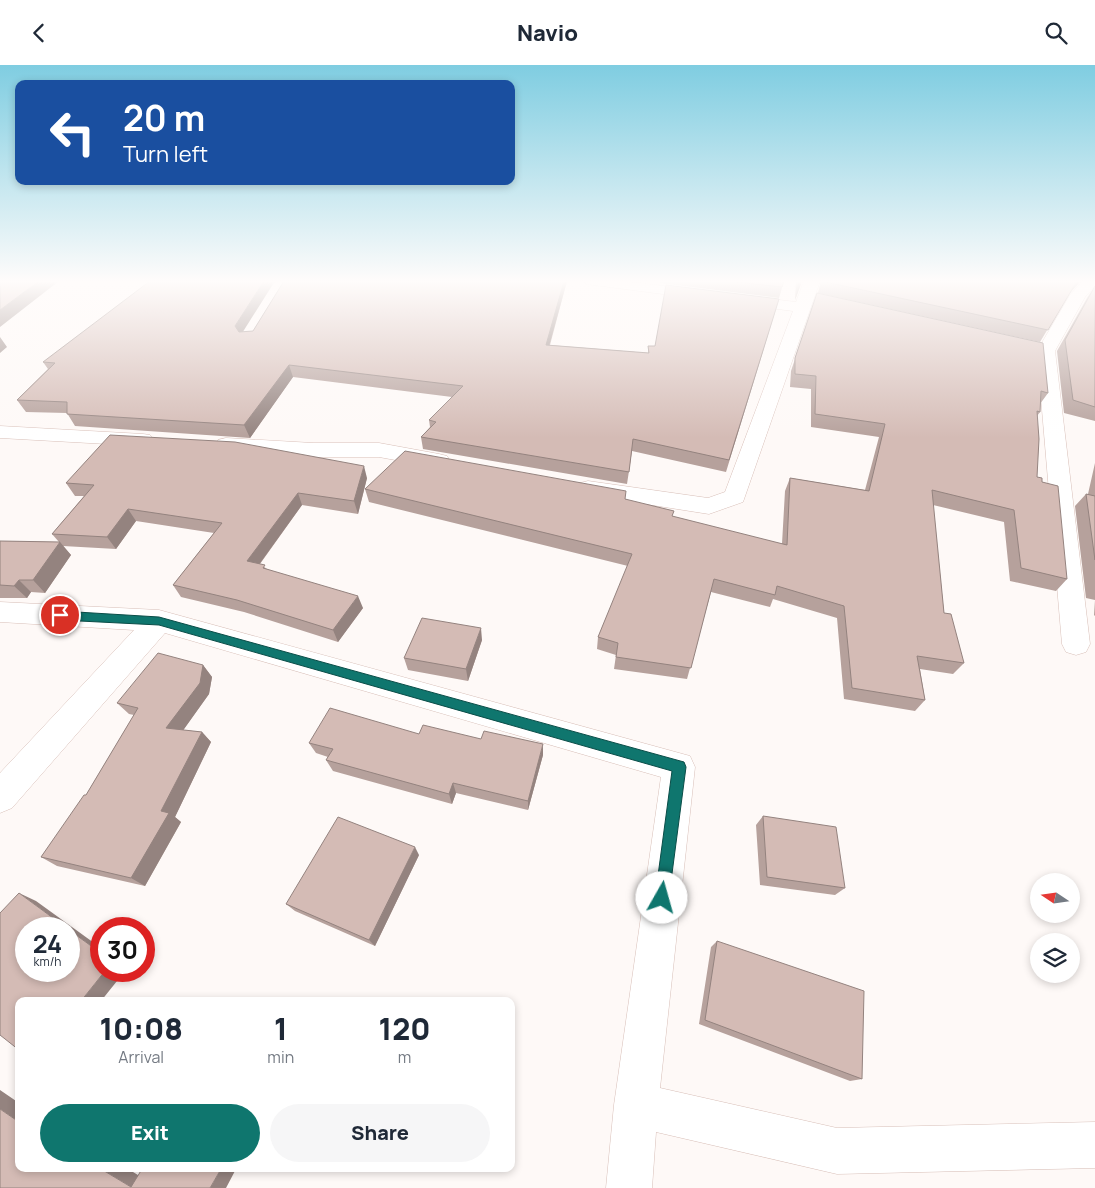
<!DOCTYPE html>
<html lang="en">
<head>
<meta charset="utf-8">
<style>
	body { margin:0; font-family:Manrope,sans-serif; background:#f6f6f7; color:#1f2937; height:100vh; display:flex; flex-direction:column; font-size:19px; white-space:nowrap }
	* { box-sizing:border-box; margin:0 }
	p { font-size:16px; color:#747a83 }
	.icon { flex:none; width:28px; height:28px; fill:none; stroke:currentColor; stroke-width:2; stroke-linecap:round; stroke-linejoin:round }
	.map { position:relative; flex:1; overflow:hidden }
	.drawer { position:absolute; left:15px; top:932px; width:500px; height:175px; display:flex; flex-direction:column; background:#fff; border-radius:10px; box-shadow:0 2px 8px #0003 }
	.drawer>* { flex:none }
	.top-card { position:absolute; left:15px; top:15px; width:500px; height:105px; border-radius:10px; box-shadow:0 2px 8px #0003; background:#1a4fa0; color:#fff; overflow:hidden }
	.needle { width:32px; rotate:283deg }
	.tools { position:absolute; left:1030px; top:808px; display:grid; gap:10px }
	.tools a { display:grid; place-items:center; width:50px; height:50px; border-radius:50%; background:#fff; box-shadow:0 2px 8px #0003; font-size:25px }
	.speed { position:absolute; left:15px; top:852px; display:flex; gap:10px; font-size:25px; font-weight:700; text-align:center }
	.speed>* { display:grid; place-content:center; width:65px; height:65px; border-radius:50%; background:#fff; box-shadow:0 2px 8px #0003; line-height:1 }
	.speed small { font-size:12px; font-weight:400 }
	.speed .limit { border:8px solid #d22; background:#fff; color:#111 }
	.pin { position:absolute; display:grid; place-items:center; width:42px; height:42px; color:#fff; margin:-21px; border:2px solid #fff; border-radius:50%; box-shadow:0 1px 5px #0007 }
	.me { position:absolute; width:55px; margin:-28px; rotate:7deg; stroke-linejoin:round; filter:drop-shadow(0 0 4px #0008) }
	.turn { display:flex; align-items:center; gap:18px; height:105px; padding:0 25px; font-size:22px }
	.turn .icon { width:65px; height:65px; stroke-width:2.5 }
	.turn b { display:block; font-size:35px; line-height:42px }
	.eta { display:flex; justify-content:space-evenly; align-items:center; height:85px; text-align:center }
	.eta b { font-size:30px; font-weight:800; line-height:35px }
	.cta { display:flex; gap:10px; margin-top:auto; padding:10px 25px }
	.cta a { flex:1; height:58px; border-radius:30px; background:#0f766e; color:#fff; font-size:20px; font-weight:800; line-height:58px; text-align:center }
	.cta a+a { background:#f6f6f7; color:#1f2937 }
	header { display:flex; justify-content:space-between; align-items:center; height:65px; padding:0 25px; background:#fff; font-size:22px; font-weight:800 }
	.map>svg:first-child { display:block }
</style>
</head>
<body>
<header><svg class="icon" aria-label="back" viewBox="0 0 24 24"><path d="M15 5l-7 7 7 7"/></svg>Navio<svg class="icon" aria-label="search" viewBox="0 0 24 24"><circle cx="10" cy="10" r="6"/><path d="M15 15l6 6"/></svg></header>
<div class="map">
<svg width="1095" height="1123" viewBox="0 0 1095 1123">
	<rect width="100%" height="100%" fill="#fef9f7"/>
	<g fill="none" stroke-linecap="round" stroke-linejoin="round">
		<defs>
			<path id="minor" d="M 584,216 L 622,216 L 796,237 L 804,216 L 820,216 L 743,437 L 709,449 L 588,430 L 580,428 L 577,423 L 580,418 L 588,416 L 708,433 L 725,427 L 793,246 L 586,219 Z
				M 1083,216 L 1095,216 L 1095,221 L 1085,232 L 1055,286 L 1090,579 L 1086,587 L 1076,590 L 1066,587 L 1062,579 L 1037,286 L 1070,230 Z
				M 0,361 L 143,369 L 150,370 L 154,375 L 150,380 L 143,381 L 0,373 Z
				M 226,373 L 313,378 L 379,378 L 439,389 L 447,391 L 450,396 L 447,401 L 439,403 L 379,392 L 313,392 L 218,385 L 215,380 L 218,375 Z
				M 0,537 L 159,545 L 690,691 L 695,702 L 660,1023 L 837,1063 L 1095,1057 L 1095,1103 L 837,1109 L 656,1067 L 652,1123 L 606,1123 L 614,1040 L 661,712 L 165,568 L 12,743 L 0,748 L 0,708 L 134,565 L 0,557 Z"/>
		</defs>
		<use href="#minor" stroke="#d8bfb8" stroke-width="1"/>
		<use href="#minor" fill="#fff" fill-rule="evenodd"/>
	</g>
	<path fill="#b6a19c" d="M 284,216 L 567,216 L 550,280 L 648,288 L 648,281 L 655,281 L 779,234 L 726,407 L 632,386 L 627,419 L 423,384 L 421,372 L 430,362 L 429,355 L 452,332 L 293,312 L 250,373 L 75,361 L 67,348 L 26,347 L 17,335 L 48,304 L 43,297 L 243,267 L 253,266 Z
		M 660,216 L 784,216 L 779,233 L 660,218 Z
		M 796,216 L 802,216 L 795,235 Z
		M 821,216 L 1081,216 L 1070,227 L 1040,277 L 818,228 Z
		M 1095,221 L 1095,356 L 1064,348 L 1057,286 L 1087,233 Z
		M 817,228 L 1048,328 L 1040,339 L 1040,347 L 1037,351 L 1037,412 L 1042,417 L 1067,514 L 1056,526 L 1010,516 L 1004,457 L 933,440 L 944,548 L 964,598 L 953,609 L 920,604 L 925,635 L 915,646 L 844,634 L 837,553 L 773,534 L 770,542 L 711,527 L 687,614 L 614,604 L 616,590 L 597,584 L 598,572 L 628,501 L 369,437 L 365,424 L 625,434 L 673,452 L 782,479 L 785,426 L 790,413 L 865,425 L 879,372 L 811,362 L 811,324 L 790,322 L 791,306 Z
		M 1095,398 L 1095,551 L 1094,550 L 1095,535 L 1086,533 L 1075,441 L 1086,429 L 1088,429 Z
		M 367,413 L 358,449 L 302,440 L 260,499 L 267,504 L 363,543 L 338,577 L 244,547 L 181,532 L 173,520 L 214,468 L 136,456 L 116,484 L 63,481 L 71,490 L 45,528 L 31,527 L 27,533 L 0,533 L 0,476 L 59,477 L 52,469 L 84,431 L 75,431 L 66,418 Z
		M 482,575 L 468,616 L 408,605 L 404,593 Z
		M 203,600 L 212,612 L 209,629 L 183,665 L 202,667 L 211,677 L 175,752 L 181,757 L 145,821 L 57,801 L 41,792 L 86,730 L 134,650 L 129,649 L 117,638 Z
		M 419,669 L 543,690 L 528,745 L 456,728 L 452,739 L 333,706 L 326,695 L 328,692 L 316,688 L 309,678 Z
		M 763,751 L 845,823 L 835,830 L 760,820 L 756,760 Z
		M 419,790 L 375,881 L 295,846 L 286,839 Z
		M 717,876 L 862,1014 L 850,1016 L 699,959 L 711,882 Z"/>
	<path fill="#94837f" d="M 39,216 L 59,216 L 0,262 L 0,245 Z
		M 264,216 L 275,216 L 239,273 L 235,261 Z
		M 564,216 L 567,216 L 546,292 L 546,280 Z
		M 801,216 L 802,216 L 795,235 L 798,223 Z
		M 1077,216 L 1081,216 L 1069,229 L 1076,217 Z
		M 0,272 L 7,282 L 0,288 Z
		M 289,300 L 293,312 L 250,373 L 244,360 Z
		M 364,401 L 367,413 L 358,449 L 354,436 Z
		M 298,428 L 302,440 L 253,508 L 247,496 Z
		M 128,444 L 136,456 L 116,484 L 107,472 Z
		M 60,477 L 71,490 L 45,528 L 33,515 Z
		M 19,515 L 31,527 L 27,533 L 14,521 Z
		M 358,531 L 363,543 L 338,577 L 333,565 Z
		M 481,563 L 482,575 L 468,616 L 466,604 Z
		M 203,600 L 212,612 L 209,629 L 177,674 L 166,663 Z
		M 202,667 L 211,677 L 175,752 L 181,757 L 145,821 L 131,813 L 161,746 Z
		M 543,679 L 543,690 L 528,745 L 528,736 Z
		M 453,718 L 456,728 L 452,739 L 449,729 Z
		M 415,782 L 419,790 L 375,881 L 369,875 Z
		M 19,828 L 36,836 L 101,883 L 101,888 L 69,865 L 69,864 L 68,864 Z
		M 105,906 L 125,906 L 101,936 L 81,936 Z
		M 0,1025 L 19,1038 L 19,1057 L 0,1044 Z
		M 101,1104 L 128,1104 L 153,1119 L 131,1122 Z
		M 221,1104 L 236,1104 L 226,1123 L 210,1123 Z"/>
	<path fill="#d4bbb5" stroke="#94837f" d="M 0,216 L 39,216 L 0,245 Z
		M 150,216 L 264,216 L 235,261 L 239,267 L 253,266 L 284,216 L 564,216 L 546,280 L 649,288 L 648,281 L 655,281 L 666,220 L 779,234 L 729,395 L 633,374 L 629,407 L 421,372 L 436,357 L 429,355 L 463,321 L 289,300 L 244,360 L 67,349 L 67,337 L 17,335 L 55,298 L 43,297 Z
		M 729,216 L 784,216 L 782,222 Z
		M 799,216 L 801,216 L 798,223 Z
		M 821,216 L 1077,216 L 1048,265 Z
		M 1095,221 L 1095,342 L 1073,335 L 1065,275 Z
		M 817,228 L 1043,278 L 1048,328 L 1041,326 L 1040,347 L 1037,346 L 1039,374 L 1037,412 L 1042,413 L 1042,417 L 1058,421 L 1067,514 L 1021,503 L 1014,445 L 932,425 L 944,548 L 951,549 L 964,598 L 917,591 L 925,635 L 852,623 L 844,541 L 777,521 L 775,530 L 714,514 L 691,603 L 616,592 L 618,578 L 598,572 L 632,489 L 365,424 L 405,386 L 626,426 L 625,434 L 674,446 L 672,451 L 787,480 L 790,413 L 869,426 L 885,359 L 815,349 L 816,311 L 795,309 L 795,293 Z
		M 110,370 L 235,377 L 364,401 L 354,436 L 298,428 L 247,496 L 265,500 L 263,503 L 358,531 L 333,565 L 237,535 L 173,520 L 222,458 L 128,444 L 107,472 L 52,469 L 94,420 L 66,418 Z
		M 1086,429 L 1095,431 L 1095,495 Z
		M 0,476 L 60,477 L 33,515 L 19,515 L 14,521 L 0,520 Z
		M 422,553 L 481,563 L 466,604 L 404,593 Z
		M 158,588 L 203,600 L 200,618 L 166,663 L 202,667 L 161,746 L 169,748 L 131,813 L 41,792 L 84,730 L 86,730 L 138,643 L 117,638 Z
		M 330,643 L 419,669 L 423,660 L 481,674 L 484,666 L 543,679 L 528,736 L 453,718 L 449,729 L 326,695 L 333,684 L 309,678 Z
		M 763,751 L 836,762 L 845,823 L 767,812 Z
		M 338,752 L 415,782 L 369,875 L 286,839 Z
		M 19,828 L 68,864 L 26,864 L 26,906 L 69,906 L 69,865 L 101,888 L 101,906 L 105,906 L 81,936 L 19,936 L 19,985 L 0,970 L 0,848 Z
		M 717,876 L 864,926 L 862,1014 L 705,955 Z
		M 0,1044 L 19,1057 L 19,1104 L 101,1104 L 131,1122 L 142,1104 L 221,1104 L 210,1123 L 0,1123 Z"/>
	<linearGradient id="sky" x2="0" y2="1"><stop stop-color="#7fcde1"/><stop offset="0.58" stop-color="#fffcfb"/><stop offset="1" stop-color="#fffcfb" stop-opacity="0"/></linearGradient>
	<rect width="1095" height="373" fill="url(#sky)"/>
	<path fill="#0f766e" stroke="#0a4d48" d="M 60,546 L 159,552 L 684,697 L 686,702 L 668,839 L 662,841 L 657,839 L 655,833 L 672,706 L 159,560 L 60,555 L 54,550 Z"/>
</svg>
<div class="tools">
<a><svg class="needle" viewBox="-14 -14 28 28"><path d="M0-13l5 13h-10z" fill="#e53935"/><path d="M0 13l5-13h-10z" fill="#747a83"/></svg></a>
<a><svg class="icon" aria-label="layers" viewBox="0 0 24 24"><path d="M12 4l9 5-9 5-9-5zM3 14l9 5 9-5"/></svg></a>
</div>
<div class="speed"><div>24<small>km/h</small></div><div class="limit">30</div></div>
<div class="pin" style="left:60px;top:550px;background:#d93025"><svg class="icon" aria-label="arrive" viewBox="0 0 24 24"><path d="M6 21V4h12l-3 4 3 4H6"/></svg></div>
<svg class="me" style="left:662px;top:833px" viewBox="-20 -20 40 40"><circle r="19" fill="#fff"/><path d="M0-13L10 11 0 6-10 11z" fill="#0f766e"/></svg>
<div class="top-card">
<div class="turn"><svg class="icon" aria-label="left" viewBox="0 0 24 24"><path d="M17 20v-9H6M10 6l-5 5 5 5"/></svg><div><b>20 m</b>Turn left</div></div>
</div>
<section class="drawer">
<div class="eta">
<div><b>10:08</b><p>Arrival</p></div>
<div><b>1</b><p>min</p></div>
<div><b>120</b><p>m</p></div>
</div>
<div class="cta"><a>Exit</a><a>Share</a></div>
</section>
</div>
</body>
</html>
